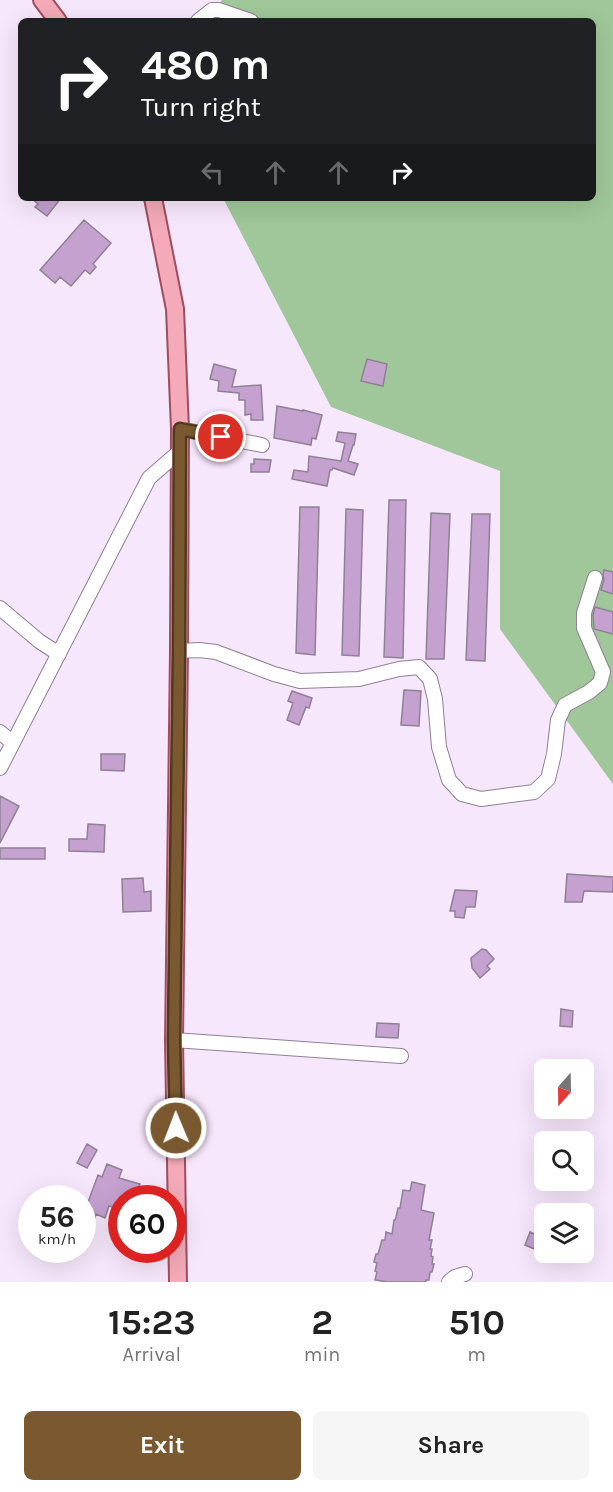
<!DOCTYPE html>
<html lang="en">
<head>
<meta charset="utf-8">
<style>
	body { margin:0; font-family:Karla,sans-serif; background:#f6f6f6; color:#222; height:100vh; display:flex; flex-direction:column; font-size:22px; white-space:nowrap }
	* { box-sizing:border-box; margin:0 }
	p { font-size:20px; color:#767676 }
	.icon { flex:none; width:33px; height:33px; fill:none; stroke:currentColor; stroke-width:2; stroke-linecap:round; stroke-linejoin:round }
	.map { position:relative; height:1282px; overflow:hidden }
	.side { display:flex; flex-direction:column; background:#fff; flex:1 }
	.side>* { flex:none }
	.guide { position:absolute; left:18px; top:18px; width:578px; height:183px; border-radius:9px; box-shadow:0 6px 24px #0002; background:#202124; color:#fff; overflow:hidden }
	.needle { width:39px; rotate:200deg }
	.controls { position:absolute; left:534px; top:1059px; display:grid; gap:12px }
	.controls a { display:grid; place-items:center; width:60px; height:60px; border-radius:9px; background:#fff; box-shadow:0 6px 24px #0002; font-size:30px }
	.speed { position:absolute; left:18px; top:1185px; display:flex; gap:12px; font-size:30px; font-weight:700; text-align:center }
	.speed>* { display:grid; place-content:center; width:78px; height:78px; border-radius:50%; background:#fff; box-shadow:0 6px 24px #0002; line-height:1 }
	.speed small { font-size:15px; font-weight:400 }
	.speed .limit { border:9px solid #d22; background:#fff; color:#111 }
	.pin { position:absolute; display:grid; place-items:center; width:51px; height:51px; color:#fff; margin:-26px; border:3px solid #fff; border-radius:50%; box-shadow:0 2px 6px #0007 }
	.me { position:absolute; width:66px; margin:-33px; rotate:359deg; stroke-linejoin:round; filter:drop-shadow(0 0 4px #0008) }
	.turn { display:flex; align-items:center; gap:21px; height:126px; padding:0 24px; font-size:27px }
	.turn .icon { width:78px; height:78px; stroke-width:2.5 }
	.turn b { display:block; font-size:42px; line-height:51px }
	.lanes { display:flex; align-items:center; height:57px; padding:0 24px; background:#0003; justify-content:center; gap:30px; direction:ltr }
	.lanes .off { opacity:.35 }
	.eta { display:flex; justify-content:space-evenly; align-items:center; height:102px; text-align:center }
	.eta b { font-size:36px; font-weight:700; line-height:42px }
	.button { display:flex; gap:12px; margin-top:auto; padding:12px 24px }
	.button a { flex:1; height:69px; border-radius:9px; background:#7b5930; color:#fff; font-size:24px; font-weight:700; line-height:69px; text-align:center }
	.button a+a { background:#f6f6f6; color:#222 }
	.map>svg:first-child { display:block }
</style>
</head>
<body>
<div class="map">
<svg width="613" height="1282" viewBox="0 0 613 1282">
	<rect width="100%" height="100%" fill="#f7e7fc"/>
	<path fill="#9fc799" d="M 222,0 L 613,0 L 613,784 L 500,629 L 500,471 L 331,407 L 223,198 L 592,198 L 592,21 L 207,21 Z"/>
	<path fill="#c5a1d0" stroke="#8f8194" stroke-width="1.5" d="M 31,198 L 61,198 L 47,216 L 35,207 L 38,204 Z
		M 84,220 L 111,243 L 93,264 L 96,267 L 90,274 L 85,270 L 71,286 L 60,277 L 55,283 L 40,270 Z
		M 367,359 L 387,364 L 383,386 L 361,381 Z
		M 214,364 L 236,370 L 232,387 L 261,385 L 263,420 L 251,420 L 251,414 L 245,415 L 245,400 L 239,400 L 239,393 L 218,391 L 219,381 L 210,379 Z
		M 277,406 L 303,411 L 303,410 L 322,415 L 316,439 L 312,438 L 311,445 L 274,438 Z
		M 338,432 L 356,434 L 354,445 L 353,445 L 348,461 L 358,464 L 354,475 L 333,468 L 332,470 L 330,470 L 327,486 L 292,479 L 294,470 L 308,472 L 309,456 L 341,461 L 345,443 L 336,441 Z
		M 254,459 L 271,460 L 269,472 L 251,472 L 251,464 L 254,464 Z
		M 389,500 L 406,500 L 403,658 L 384,657 Z
		M 300,507 L 319,507 L 315,655 L 296,653 Z
		M 346,509 L 363,510 L 359,656 L 342,655 Z
		M 431,513 L 450,514 L 444,659 L 426,659 Z
		M 472,514 L 490,514 L 485,661 L 466,660 Z
		M 604,570 L 613,572 L 613,594 L 601,590 L 604,580 L 603,574 Z
		M 595,607 L 613,612 L 613,634 L 594,629 L 593,615 Z
		M 404,690 L 421,691 L 419,726 L 401,725 Z
		M 292,691 L 312,698 L 309,708 L 306,707 L 299,725 L 287,720 L 293,703 L 288,701 Z
		M 101,754 L 125,754 L 124,771 L 101,770 Z
		M 0,796 L 19,806 L 0,843 Z
		M 88,824 L 105,825 L 104,852 L 69,851 L 69,839 L 87,839 Z
		M 0,848 L 45,848 L 45,859 L 0,859 Z
		M 567,874 L 613,877 L 613,892 L 584,891 L 582,902 L 565,902 Z
		M 143,878 L 144,892 L 151,891 L 151,911 L 123,912 L 122,879 Z
		M 455,890 L 477,891 L 475,907 L 466,907 L 464,918 L 455,917 L 455,911 L 450,911 Z
		M 482,949 L 486,950 L 494,959 L 487,966 L 490,969 L 480,978 L 472,968 L 471,958 Z
		M 561,1009 L 573,1011 L 572,1027 L 560,1026 Z
		M 377,1023 L 399,1024 L 398,1038 L 376,1037 Z
		M 87,1144 L 97,1150 L 87,1168 L 77,1163 Z
		M 107,1164 L 122,1170 L 119,1178 L 140,1184 L 138,1189 L 163,1197 L 162,1198 L 122,1198 L 122,1210 L 109,1206 L 105,1218 L 96,1214 L 95,1217 L 84,1213 L 98,1175 L 102,1177 Z
		M 412,1182 L 425,1185 L 421,1210 L 434,1213 L 429,1240 L 432,1240 L 430,1249 L 432,1249 L 431,1256 L 433,1257 L 432,1264 L 434,1264 L 432,1272 L 430,1272 L 429,1280 L 426,1280 L 426,1282 L 388,1282 L 375,1280 L 377,1272 L 375,1271 L 377,1263 L 374,1262 L 376,1254 L 378,1254 L 382,1240 L 385,1240 L 386,1232 L 392,1234 L 394,1220 L 395,1220 L 396,1217 L 398,1208 L 400,1208 L 403,1190 L 410,1191 Z
		M 530,1232 L 544,1238 L 544,1252 L 567,1252 L 563,1261 L 525,1245 Z"/>
	<g fill="none" stroke-linecap="round" stroke-linejoin="round">
		<defs>
			<path id="minor" d="M 198,21 L 212,10 L 219,10 L 251,21
				M 180,429 L 262,445
				M 0,608 L 39,641 L 59,654
				M 179,651 L 199,650 L 216,652 L 274,674 L 300,681 L 359,679 L 399,669 L 419,667 L 430,679 L 435,699 L 439,747 L 449,780 L 462,794 L 481,799 L 534,792 L 548,779 L 554,754 L 558,720 L 565,705 L 589,692 L 600,683 L 603,672 L 584,628 L 584,613 L 595,578
				M 0,732 L 13,743
				M 0,768 L 149,478 L 179,452
				M 174,1040 L 401,1056
				M 449,1282 L 455,1277 L 465,1274"/>
			<path id="major" d="M 42,0 L 58,21
				M 153,198 L 175,309 L 180,429 L 179,651 L 174,1040 L 178,1282"/>
		</defs>
		<use href="#minor" stroke="#8e8093" stroke-width="16"/>
		<use href="#major" stroke="#9f4e5f" stroke-width="20"/>
		<use href="#minor" stroke="#fff" stroke-width="14"/>
		<use href="#major" stroke="#f4aab8" stroke-width="16"/>
	</g>
	<g fill="none" stroke-linecap="round" stroke-linejoin="round">
		<defs>
			<path id="route" d="M 176,1128 L 174,1040 L 179,651 L 180,429 L 221,437"/>
		</defs>
		<use href="#route" stroke="#503a1f" stroke-width="15"/>
		<use href="#route" stroke="#7b5930" stroke-width="10"/>
	</g>
</svg>
<div class="controls">
<a><svg class="needle" viewBox="-14 -14 28 28"><path d="M0-13l5 13h-10z" fill="#e53935"/><path d="M0 13l5-13h-10z" fill="#767676"/></svg></a>
<a><svg class="icon" aria-label="search" viewBox="0 0 24 24"><circle cx="10" cy="10" r="6"/><path d="M15 15l6 6"/></svg></a>
<a><svg class="icon" aria-label="layers" viewBox="0 0 24 24"><path d="M12 4l9 5-9 5-9-5zM3 14l9 5 9-5"/></svg></a>
</div>
<div class="speed"><div>56<small>km/h</small></div><div class="limit">60</div></div>
<div class="pin" style="left:221px;top:437px;background:#d93025"><svg class="icon" aria-label="arrive" viewBox="0 0 24 24"><path d="M6 21V4h12l-3 4 3 4H6"/></svg></div>
<svg class="me" style="left:176px;top:1128px" viewBox="-20 -20 40 40"><circle r="17" fill="#7b5930" stroke="#fff" stroke-width="3"/><path d="M0-11L8 9 0 5-8 9z" fill="#fff"/></svg>
<div class="guide">
<div class="turn"><svg class="icon" aria-label="right" viewBox="0 0 24 24"><path d="M7 20v-9h11M14 6l5 5-5 5"/></svg><div><b>480 m</b>Turn right</div></div>
<div class="lanes"><svg class="icon off" aria-label="left" viewBox="0 0 24 24"><path d="M17 20v-9H6M10 6l-5 5 5 5"/></svg><svg class="icon off" aria-label="ahead" viewBox="0 0 24 24"><path d="M12 20V5M6 11l6-6 6 6"/></svg><svg class="icon off" aria-label="ahead" viewBox="0 0 24 24"><path d="M12 20V5M6 11l6-6 6 6"/></svg><svg class="icon" aria-label="right" viewBox="0 0 24 24"><path d="M7 20v-9h11M14 6l5 5-5 5"/></svg></div>
</div>
</div>
<section class="side">
<div class="eta">
<div><b>15:23</b><p>Arrival</p></div>
<div><b>2</b><p>min</p></div>
<div><b>510</b><p>m</p></div>
</div>
<div class="button"><a>Exit</a><a>Share</a></div>
</section>
</body>
</html>
